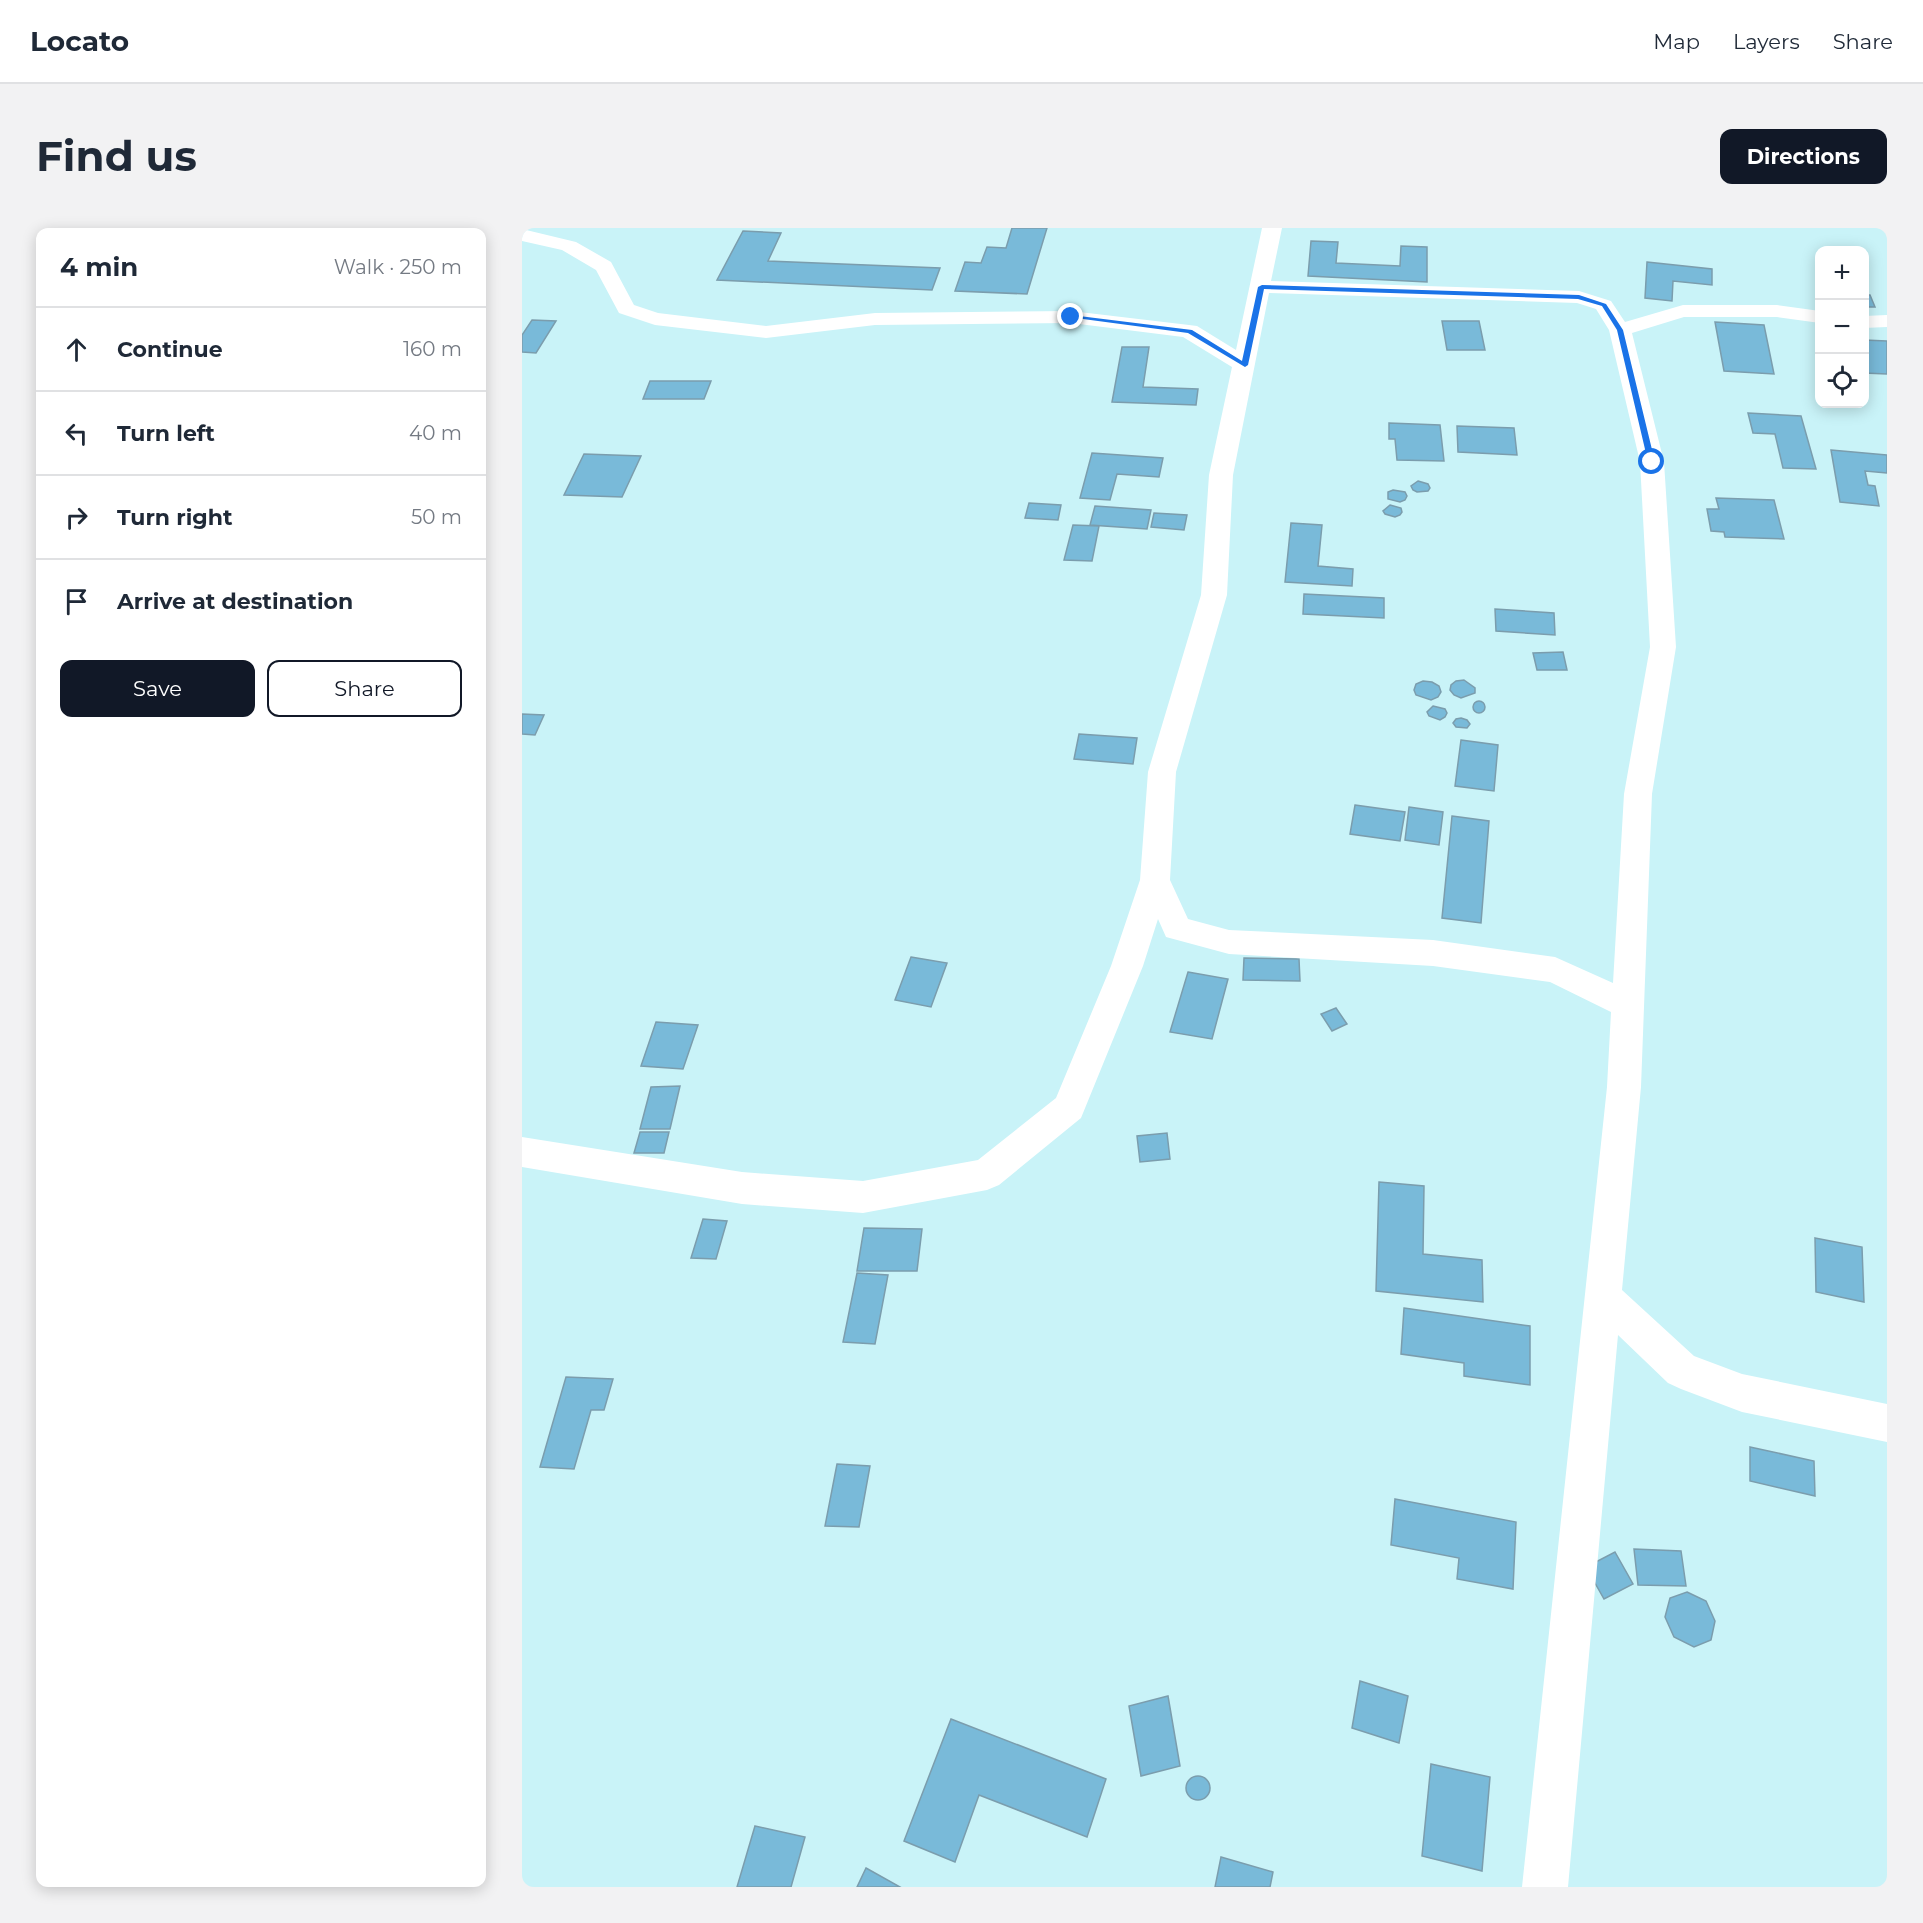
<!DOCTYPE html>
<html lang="en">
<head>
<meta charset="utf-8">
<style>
  :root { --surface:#fff; --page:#f2f2f3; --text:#1f2937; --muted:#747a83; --line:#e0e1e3; --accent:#111827 }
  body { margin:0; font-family:Montserrat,sans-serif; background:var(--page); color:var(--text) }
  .controls { position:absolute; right:18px; top:18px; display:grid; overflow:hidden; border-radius:12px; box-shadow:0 3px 15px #0003 }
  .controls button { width:54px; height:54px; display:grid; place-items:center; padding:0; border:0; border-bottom:2px solid var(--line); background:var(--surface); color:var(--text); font:30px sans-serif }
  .stop { position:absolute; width:18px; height:18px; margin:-14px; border:4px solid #1a73e8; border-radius:50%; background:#fff }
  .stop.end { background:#1a73e8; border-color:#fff; box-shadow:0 2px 6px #0008 }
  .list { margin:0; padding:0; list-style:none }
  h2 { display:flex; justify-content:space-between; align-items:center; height:78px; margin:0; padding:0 24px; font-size:26px }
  h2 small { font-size:20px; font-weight:400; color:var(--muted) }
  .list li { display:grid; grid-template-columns:39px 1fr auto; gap:18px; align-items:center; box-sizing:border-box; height:84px; padding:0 24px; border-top:2px solid var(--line) }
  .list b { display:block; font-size:22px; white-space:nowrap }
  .list em { font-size:20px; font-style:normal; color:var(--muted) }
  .actions { display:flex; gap:12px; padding:18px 24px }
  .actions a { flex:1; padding:14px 0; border:2px solid var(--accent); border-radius:12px; text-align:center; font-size:21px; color:var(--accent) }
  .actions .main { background:var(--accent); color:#fff }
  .icon { flex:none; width:33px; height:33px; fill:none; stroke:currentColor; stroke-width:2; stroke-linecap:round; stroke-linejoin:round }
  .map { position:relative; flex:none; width:1365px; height:1659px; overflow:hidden; border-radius:12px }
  header { display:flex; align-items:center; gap:36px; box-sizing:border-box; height:84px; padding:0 30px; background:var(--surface); border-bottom:2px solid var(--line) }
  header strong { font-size:28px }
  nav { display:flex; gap:33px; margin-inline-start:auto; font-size:21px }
  .intro { display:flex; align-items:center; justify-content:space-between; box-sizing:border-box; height:144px; padding:0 36px }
  h1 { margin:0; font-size:42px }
  .button { padding:15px 27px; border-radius:12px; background:var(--accent); color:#fff; font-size:21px; font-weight:700 }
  main { display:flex; gap:36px; padding:0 36px }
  aside { flex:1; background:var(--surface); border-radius:12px; box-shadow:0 3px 15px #0003 }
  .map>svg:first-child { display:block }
  .building { fill:#79bad9; stroke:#7b9dad; stroke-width:1.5 }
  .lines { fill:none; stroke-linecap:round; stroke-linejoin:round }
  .minor { fill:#fff; fill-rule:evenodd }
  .route { fill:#1a73e8 }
</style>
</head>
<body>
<header>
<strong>Locato</strong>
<nav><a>Map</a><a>Layers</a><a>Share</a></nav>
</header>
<div class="intro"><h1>Find us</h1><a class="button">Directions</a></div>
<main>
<aside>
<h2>4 min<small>Walk · 250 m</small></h2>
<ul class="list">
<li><svg class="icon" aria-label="ahead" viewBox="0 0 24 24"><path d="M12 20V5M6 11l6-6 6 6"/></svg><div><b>Continue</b></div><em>160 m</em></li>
<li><svg class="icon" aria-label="left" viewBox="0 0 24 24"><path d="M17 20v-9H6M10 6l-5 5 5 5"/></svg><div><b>Turn left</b></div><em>40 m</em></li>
<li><svg class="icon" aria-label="right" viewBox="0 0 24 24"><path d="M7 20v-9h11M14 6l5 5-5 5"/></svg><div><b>Turn right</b></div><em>50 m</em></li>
<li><svg class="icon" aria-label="arrive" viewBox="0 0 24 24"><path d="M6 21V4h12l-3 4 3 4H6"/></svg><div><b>Arrive at destination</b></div></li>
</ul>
<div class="actions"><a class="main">Save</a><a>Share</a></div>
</aside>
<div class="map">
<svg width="1365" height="1659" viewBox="0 0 1365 1659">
  <rect width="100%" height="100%" fill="#c9f3f8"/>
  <g class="building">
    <polygon points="490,0 525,0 505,66 433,63 443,34 459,35 465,19 484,20"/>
    <polygon points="221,3 259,5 246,33 418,40 410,62 195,52"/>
    <polygon points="789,13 816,14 814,35 878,38 879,18 905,19 905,54 786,48"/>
    <polygon points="1125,34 1190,41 1190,57 1151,53 1150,73 1123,70"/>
    <polygon points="1342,67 1348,67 1353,79 1342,79"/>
    <polygon points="10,92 34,93 14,125 0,124 0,107"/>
    <polygon points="920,93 957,93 963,122 925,122"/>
    <polygon points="1193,94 1242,97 1252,146 1202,143"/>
    <polygon points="1342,112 1365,113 1365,146 1342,145"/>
    <polygon points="600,119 627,119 621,159 676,161 674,177 590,174"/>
    <polygon points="128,153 189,153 182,171 121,171"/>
    <polygon points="1226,185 1279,188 1294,241 1261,240 1253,206 1231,205"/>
    <polygon points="867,195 918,197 922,233 875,232 873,211 867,211"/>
    <polygon points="935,198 992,200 995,227 936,224"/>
    <polygon points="1309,222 1365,227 1365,245 1343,243 1346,257 1353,258 1357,278 1318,274"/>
    <polygon points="570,225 641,230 637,249 595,246 588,272 558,270"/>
    <polygon points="62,226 119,228 100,269 42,267"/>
    <polygon points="896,253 906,256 908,260 906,263 895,264 891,262 889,258"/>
    <polygon points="871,262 883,264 885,268 883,272 878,274 866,271 866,264"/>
    <polygon points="1194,270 1252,272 1262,311 1203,309 1202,304 1189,303 1185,281 1197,281"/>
    <polygon points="507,275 539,277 536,292 503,290"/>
    <polygon points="868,277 879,280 880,284 878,287 873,289 863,286 861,283"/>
    <polygon points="573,278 629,282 625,301 568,297"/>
    <polygon points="632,285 665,287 662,302 629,299"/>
    <polygon points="769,295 800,297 796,338 831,341 830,358 763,354"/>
    <polygon points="551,297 577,298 570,333 542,332"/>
    <polygon points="782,366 862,370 862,390 781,386"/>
    <polygon points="973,381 1032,385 1033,407 974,403"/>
    <polygon points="1041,424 1045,442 1015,442 1011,425"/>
    <polygon points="942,452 953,460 953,465 939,470 932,467 928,462 929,457 934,453"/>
    <polygon points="901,453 910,454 917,458 919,464 916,469 909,472 894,467 892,462 894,456"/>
    <circle cx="957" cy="479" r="6"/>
    <polygon points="911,478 923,481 925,485 923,489 918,492 907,488 905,484"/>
    <polygon points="0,486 22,487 13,507 0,506"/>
    <polygon points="939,490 945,492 948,496 945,500 934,499 931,495 934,491"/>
    <polygon points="557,506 615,510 611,536 552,531"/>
    <polygon points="939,512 976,517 972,563 933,558"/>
    <polygon points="833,577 883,584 878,613 828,606"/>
    <polygon points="887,579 921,584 917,617 883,612"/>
    <polygon points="930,588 967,593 959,695 920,690"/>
    <polygon points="389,729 425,735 409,779 373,772"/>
    <polygon points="722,730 777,731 778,753 721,752"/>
    <polygon points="666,744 706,751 690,811 648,804"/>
    <polygon points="814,780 825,796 810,803 799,786"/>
    <polygon points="134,794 176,797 161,841 119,838"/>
    <polygon points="158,858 148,901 118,901 129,859"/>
    <polygon points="118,904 147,904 142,925 112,925"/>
    <polygon points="645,905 648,931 618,934 615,908"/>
    <polygon points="857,954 902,958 901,1026 960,1032 961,1074 854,1063"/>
    <polygon points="181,991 205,993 194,1031 169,1030"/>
    <polygon points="342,1000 400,1001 395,1043 335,1043"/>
    <polygon points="1293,1010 1340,1019 1342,1074 1294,1064"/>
    <polygon points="335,1045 366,1047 353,1116 321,1114"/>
    <polygon points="882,1080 1008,1098 1008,1157 942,1148 942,1135 879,1126"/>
    <polygon points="44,1149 91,1151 82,1182 69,1182 52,1241 18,1239"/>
    <polygon points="1228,1219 1292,1233 1293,1268 1228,1253"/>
    <polygon points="315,1236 348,1238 337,1299 303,1298"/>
    <polygon points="873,1271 994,1294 991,1361 935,1351 937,1330 869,1317"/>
    <polygon points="1112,1321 1159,1323 1164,1358 1116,1357"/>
    <polygon points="1093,1324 1111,1356 1082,1371 1064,1339"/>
    <polygon points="1165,1364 1184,1373 1193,1393 1189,1412 1172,1419 1152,1409 1143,1389 1148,1370"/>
    <polygon points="838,1453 886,1468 877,1515 830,1500"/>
    <polygon points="646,1468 658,1538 619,1548 607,1478"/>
    <polygon points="429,1491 584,1551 565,1609 457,1567 433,1634 382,1613"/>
    <polygon points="909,1536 968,1549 960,1643 900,1628"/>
    <circle cx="676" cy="1560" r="12"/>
    <polygon points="233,1598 283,1609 269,1659 215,1659"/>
    <polygon points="699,1629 751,1644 748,1659 693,1659"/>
    <polygon points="344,1640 378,1659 335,1659"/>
  </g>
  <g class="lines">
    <g class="minor">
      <path d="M740,0H760L749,53L1057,63L1089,73L1103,94L1161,77H1255L1298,83V95L1255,89H1162L1110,105L1142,234L1154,419L1130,566L1119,859L1100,1062L1172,1128L1220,1146L1365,1176V1214L1220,1184L1159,1161L1146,1155L1096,1107L1046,1659H1000L1085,859L1089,784L1028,754L911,738L707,726L644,709L636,691L621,738L559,890L477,957L465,962L341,985L220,976L0,939V909L220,944L341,953L456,932L534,870L589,738L618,652L626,544L679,367L687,247L710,139L661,109L549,95L353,97L244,110L133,97L97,85L74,42L40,22L0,13V1L54,14L89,34L112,77L136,85L244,98L353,85L549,83L667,97L675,98L714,122ZM747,65L1055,75L1074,81L1087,102L1118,234L1128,419L1102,566L1091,755L1033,729L911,712L707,702L666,691L648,652L654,544L705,367L711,247Z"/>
      <polygon points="1365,87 1365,99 1342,100 1342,88"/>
    </g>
  </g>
  <polygon class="route" points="740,57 1057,67 1084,76 1101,102 1133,234 1130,236 1126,234 1095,102 1080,78 1056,71 742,61 726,137 723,139 666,105 546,89 549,87 670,102 720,133 736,59"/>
</svg>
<div class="controls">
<button>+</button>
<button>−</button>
<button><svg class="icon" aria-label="locate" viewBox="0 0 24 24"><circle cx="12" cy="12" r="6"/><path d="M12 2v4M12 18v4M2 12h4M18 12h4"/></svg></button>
</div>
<div class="stop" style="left:1130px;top:234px"></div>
<div class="stop end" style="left:549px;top:89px"></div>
</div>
</main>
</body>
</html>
